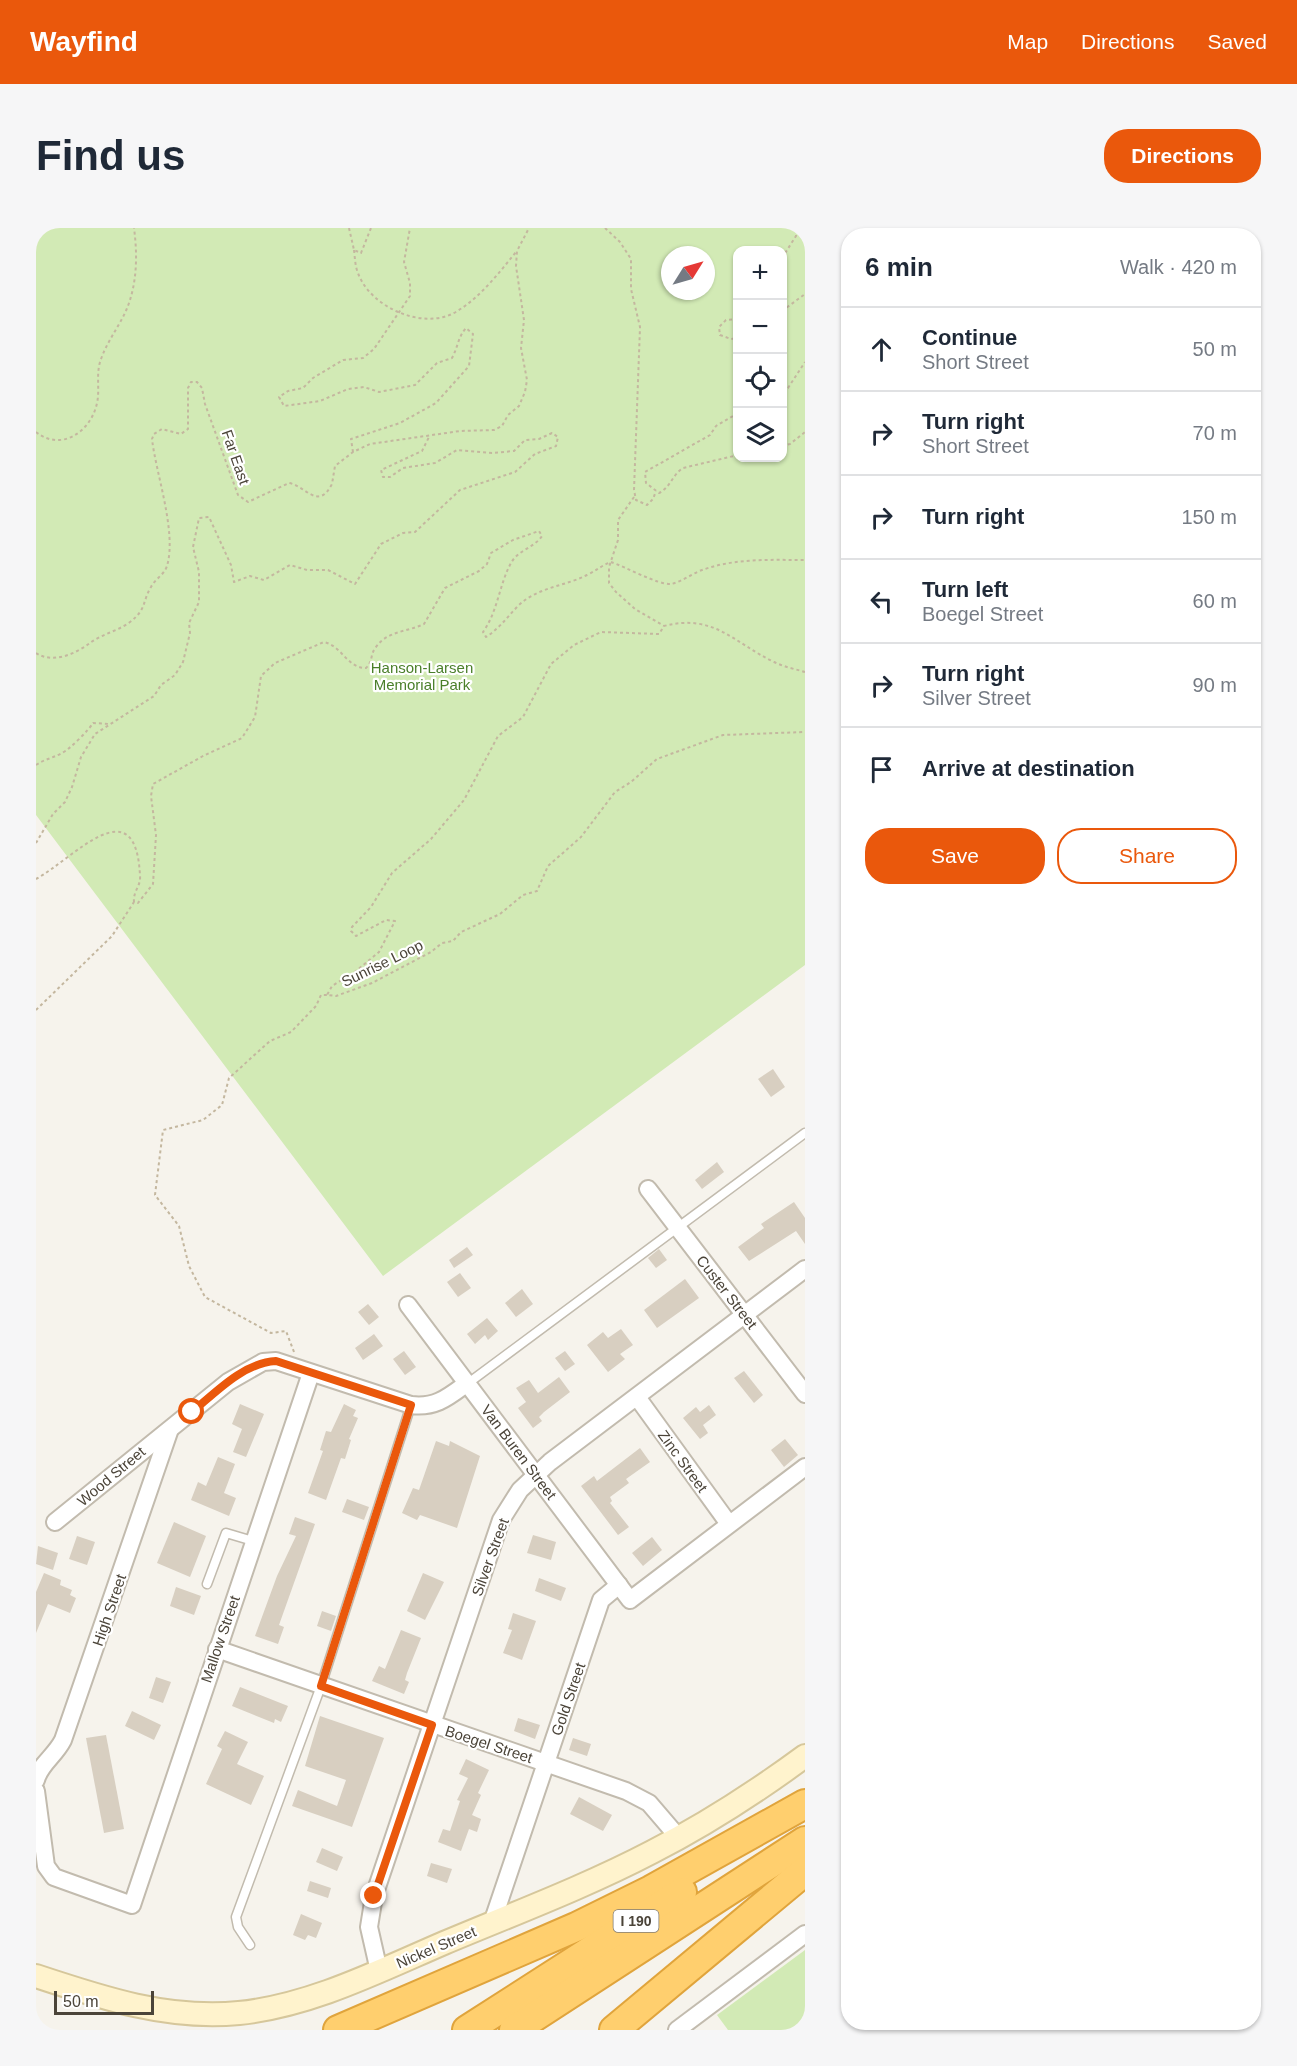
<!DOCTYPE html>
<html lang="en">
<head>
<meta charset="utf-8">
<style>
  :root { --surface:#fff; --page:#f6f6f7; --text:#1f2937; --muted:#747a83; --line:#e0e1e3; --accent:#ea580c }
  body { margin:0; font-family:Helvetica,sans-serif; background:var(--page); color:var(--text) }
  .controls { position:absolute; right:18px; top:18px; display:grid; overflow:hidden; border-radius:12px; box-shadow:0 2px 4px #0004 }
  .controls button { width:54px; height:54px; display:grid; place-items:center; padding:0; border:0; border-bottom:2px solid var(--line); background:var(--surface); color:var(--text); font:30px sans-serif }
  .compass { position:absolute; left:625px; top:18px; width:54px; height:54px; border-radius:50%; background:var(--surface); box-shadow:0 2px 4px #0004; rotate:53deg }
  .scale { position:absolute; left:18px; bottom:15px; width:100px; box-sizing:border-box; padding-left:6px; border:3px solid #4b4439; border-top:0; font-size:16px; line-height:21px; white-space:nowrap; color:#4b4439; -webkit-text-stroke:4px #fff; paint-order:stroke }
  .stop { position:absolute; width:18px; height:18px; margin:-14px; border:4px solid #ea580c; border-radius:50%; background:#fff }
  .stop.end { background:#ea580c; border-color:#fff; box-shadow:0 2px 6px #0008 }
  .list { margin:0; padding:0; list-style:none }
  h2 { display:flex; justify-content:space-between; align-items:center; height:78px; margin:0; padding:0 24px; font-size:26px }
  h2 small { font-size:20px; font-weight:400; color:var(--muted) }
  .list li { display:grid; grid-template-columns:39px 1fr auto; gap:18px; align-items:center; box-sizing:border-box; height:84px; padding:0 24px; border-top:2px solid var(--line) }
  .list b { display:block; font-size:22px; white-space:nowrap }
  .list p { margin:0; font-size:20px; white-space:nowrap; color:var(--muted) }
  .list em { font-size:20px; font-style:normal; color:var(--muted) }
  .actions { display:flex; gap:12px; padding:18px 24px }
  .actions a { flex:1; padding:14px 0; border:2px solid var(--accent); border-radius:24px; text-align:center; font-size:21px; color:var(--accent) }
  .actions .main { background:var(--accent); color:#fff }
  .icon { flex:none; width:33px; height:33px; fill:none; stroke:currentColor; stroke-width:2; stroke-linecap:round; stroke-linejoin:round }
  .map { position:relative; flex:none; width:769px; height:1802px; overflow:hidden; border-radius:24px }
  header { display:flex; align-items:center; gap:36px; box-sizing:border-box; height:84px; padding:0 30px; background:var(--accent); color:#fff }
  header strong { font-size:28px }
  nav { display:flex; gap:33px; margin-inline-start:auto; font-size:21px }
  .intro { display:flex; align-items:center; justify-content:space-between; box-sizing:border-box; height:144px; padding:0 36px }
  h1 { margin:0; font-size:42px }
  .button { padding:15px 27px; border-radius:24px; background:var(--accent); color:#fff; font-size:21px; font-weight:700 }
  main { display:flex; gap:36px; padding:0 36px }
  aside { flex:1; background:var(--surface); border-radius:24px; box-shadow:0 2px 4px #0004 }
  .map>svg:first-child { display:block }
  .green { fill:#d2eab5; fill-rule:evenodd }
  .building { fill:#d8cfc1 }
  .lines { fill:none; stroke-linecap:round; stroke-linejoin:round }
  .service-casing { stroke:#c2bbae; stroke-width:11 }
  .minor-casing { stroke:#c2bbae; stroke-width:20 }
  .secondary-casing { stroke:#d6c79b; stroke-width:26 }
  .motorway-casing { stroke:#e0a43c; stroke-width:32 }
  .path { stroke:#c4b79f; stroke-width:2; stroke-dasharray:3 3; stroke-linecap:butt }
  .service { stroke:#fff; stroke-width:8 }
  .minor { stroke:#fff; stroke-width:16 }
  .secondary { stroke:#fff3cd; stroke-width:22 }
  .motorway { stroke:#ffcf6e; stroke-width:28 }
  .route { stroke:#ea580c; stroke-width:8 }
  .labels { text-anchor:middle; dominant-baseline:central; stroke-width:4.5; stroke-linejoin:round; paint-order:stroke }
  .shield { fill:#fff; stroke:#817c74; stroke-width:1.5 }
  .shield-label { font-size:14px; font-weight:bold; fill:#4b4439 }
  .street-label { font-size:15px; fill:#4b4439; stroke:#fff }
  .park-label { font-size:15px; fill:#4a7f2a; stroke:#fff }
</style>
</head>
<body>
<header>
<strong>Wayfind</strong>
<nav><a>Map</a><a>Directions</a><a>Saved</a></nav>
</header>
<div class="intro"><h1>Find us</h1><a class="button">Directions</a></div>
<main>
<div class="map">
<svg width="769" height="1802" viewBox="0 0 769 1802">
  <rect width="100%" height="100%" fill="#f6f3ec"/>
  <g class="green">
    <path d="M0,0H769V737L347,1048L0,587ZM702,22H746V230H702ZM634,27H670V63H634Z"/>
    <polygon points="769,1722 769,1802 692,1802 681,1787"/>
  </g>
  <g class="building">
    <polygon points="737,841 749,859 735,869 722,851"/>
    <polygon points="681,934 688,944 666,961 659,952"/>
    <polygon points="758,974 769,990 769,1016 760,1003 713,1033 702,1019 728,1000 725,996"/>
    <polygon points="431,1019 437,1027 418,1040 413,1032"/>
    <polygon points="623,1021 631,1032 620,1040 612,1030"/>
    <polygon points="424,1045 435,1060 422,1069 411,1054"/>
    <polygon points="649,1051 663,1070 621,1100 608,1082"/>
    <polygon points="486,1061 497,1076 480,1089 469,1075"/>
    <polygon points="332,1076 343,1089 333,1097 322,1084"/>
    <polygon points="451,1090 462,1103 452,1112 449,1107 439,1116 431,1106"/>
    <polygon points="585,1101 597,1117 584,1126 589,1131 572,1144 551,1117 567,1104 572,1110"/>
    <polygon points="338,1106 347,1118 327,1132 319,1120"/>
    <polygon points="368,1123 380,1139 369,1147 357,1131"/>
    <polygon points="529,1123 539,1136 529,1143 519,1130"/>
    <polygon points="708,1143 727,1167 718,1175 698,1150"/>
    <polygon points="523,1149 534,1164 508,1184 503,1189 506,1193 497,1200 482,1180 490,1174 480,1160 493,1152 502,1165"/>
    <polygon points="204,1176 228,1186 210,1229 197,1224 206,1201 196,1196"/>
    <polygon points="308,1176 320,1182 317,1188 322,1190 313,1211 315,1212 309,1231 305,1230 290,1272 272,1265 287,1223 284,1222 290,1203 295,1204"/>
    <polygon points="673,1177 680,1187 667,1197 672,1205 664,1211 647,1190 660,1179 664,1184"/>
    <polygon points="749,1211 762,1227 748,1239 735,1222"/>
    <polygon points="400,1213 413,1218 414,1213 444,1228 421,1300 384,1287 381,1292 366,1285 377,1260 383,1262"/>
    <polygon points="604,1220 614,1234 590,1251 593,1255 574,1269 576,1273 574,1275 593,1299 582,1307 545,1258 558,1248 561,1253"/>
    <polygon points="182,1229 199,1236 188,1265 200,1270 193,1288 155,1272 162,1254 170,1258"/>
    <polygon points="311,1271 333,1279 328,1292 306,1284"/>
    <polygon points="259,1289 279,1296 243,1397 248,1399 242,1416 219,1408 241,1348 260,1308 253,1306"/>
    <polygon points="138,1294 170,1308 154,1349 121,1335"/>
    <polygon points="497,1307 520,1314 515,1332 491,1325"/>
    <polygon points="41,1308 59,1314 51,1337 33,1331"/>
    <polygon points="616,1309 626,1322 607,1338 596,1325"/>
    <polygon points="2,1318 22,1325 17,1342 0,1336"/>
    <polygon points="8,1345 25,1352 24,1357 36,1362 34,1367 40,1370 34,1385 12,1376 0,1405 0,1364"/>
    <polygon points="387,1345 408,1354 389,1392 371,1383"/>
    <polygon points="503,1350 530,1360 525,1373 499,1363"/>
    <polygon points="140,1359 165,1368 158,1387 134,1378"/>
    <polygon points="286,1383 300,1388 295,1403 281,1398"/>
    <polygon points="477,1385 500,1393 486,1432 467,1425 476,1402 472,1401"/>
    <polygon points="365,1402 385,1410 371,1445 369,1452 373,1454 368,1466 336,1453 343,1438 349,1441"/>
    <polygon points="120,1449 135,1454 127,1475 113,1470"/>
    <polygon points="204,1459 252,1478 245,1494 239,1491 238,1495 196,1478"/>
    <polygon points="96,1483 125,1497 118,1512 89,1498"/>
    <polygon points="284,1488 348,1510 316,1599 256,1578 262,1562 301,1578 310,1552 269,1538"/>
    <polygon points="482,1490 504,1497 499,1511 478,1503"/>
    <polygon points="189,1503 212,1514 201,1536 228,1548 215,1577 170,1556 186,1521 181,1518"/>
    <polygon points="70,1507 88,1601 68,1605 50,1510"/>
    <polygon points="537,1510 555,1516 551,1528 533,1522"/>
    <polygon points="430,1531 453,1542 442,1565 445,1567 436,1587 445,1591 441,1604 433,1601 425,1623 402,1614 407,1601 414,1603 424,1573 421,1572 432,1550 423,1546"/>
    <polygon points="543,1569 576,1587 567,1603 534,1586"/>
    <polygon points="286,1620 307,1629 301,1643 280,1634"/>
    <polygon points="395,1635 416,1641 411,1655 391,1648"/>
    <polygon points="274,1653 295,1660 292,1670 271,1663"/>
    <polygon points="265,1686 286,1695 280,1710 272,1707 269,1712 257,1707"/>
  </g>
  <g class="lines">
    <defs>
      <g id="service">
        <polyline points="431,1156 769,905"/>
        <polyline points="171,1356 190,1305 217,1313"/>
        <polyline points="214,1717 202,1699 200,1689 285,1458 375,1177"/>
      </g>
      <g id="minor">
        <polyline points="612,961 769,1166"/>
        <polyline points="372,1077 594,1372 769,1239"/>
        <polyline points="601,1169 693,1296"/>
        <path d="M19,1294L192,1154L227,1134L240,1133L375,1177C399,1180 411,1170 430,1156"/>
        <polyline points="181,1421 590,1563 613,1575 643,1610"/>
        <path d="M0,1552C4,1536 19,1528 27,1512L133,1204"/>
        <polyline points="0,1563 10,1638 18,1649 96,1677 275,1145"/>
        <polyline points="456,1695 565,1372 583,1357"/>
        <polyline points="343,1743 333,1699 338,1668 465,1292 484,1262 514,1234 769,1041"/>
        <polyline points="641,1802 769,1706"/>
      </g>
      <path id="secondary" d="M0,1748C66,1770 132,1792 203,1785C274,1778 343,1743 408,1715C477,1686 549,1659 616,1624C669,1597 720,1564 769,1528"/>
      <g id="motorway">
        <polyline points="302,1802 540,1699 615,1662 769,1576"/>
        <polyline points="431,1802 646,1664"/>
        <polyline points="478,1802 769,1613"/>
        <polyline points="578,1802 769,1643"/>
      </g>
    </defs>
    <use href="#service" class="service-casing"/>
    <use href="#minor" class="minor-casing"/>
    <use href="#secondary" class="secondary-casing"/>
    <use href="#motorway" class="motorway-casing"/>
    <g class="path">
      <polyline points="313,0 318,22 325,25 335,0"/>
      <polyline points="569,0 584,14 595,31 595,61 604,99 598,262 600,272 611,277 617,271 620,263"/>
      <path d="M318,22C319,30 319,38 322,45C334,79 386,102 418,85C443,71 462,46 480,24"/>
      <polyline points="746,30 760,8 760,0"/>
      <polyline points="746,83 769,66"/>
      <polyline points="702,91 690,92 683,99 684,107 695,111 702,110"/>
      <polyline points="746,161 752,160 769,134"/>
      <path d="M702,185L680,198L674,207L609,244L610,255L623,265C635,259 636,247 647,240L702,227"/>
      <path d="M0,204C25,224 55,204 61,175C64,162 60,148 64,134C69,118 79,104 87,89C101,62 102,30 98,0"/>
      <polyline points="746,218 754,216 769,204"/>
      <path d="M317,224L315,211L364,195L400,175L433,138L437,106L430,100C422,109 422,119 416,130L401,135L379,157L343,164L328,159L312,161L284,173L248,178L243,169L252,163L267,160L277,150L307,132L327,130L338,121L374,68V55L368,34L374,0"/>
      <polyline points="598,269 582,292 582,312 573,339 573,355 580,364 599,381 628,398"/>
      <path d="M575,334C590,339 622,357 635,356C646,354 658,344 669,341C702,330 735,332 769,332"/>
      <path d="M0,425C17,436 39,426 54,415C66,406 82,403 94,394C111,381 106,374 115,359C119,351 128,347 131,338C141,304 120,246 116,211L118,206L126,201L145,206L152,201V160L155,154H161L166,160L169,176L202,267L212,274L253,255C270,258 282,283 296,256L299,238L317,224L334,216L424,203L458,202L466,198L472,187L483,178L489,164L491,152L485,120L488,92L480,38L481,23L493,0"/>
      <path d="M769,444C759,441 748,439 738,434C698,415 678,385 628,398L623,406L565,404L538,417L515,436L487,489L462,508L428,572L395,611L356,645L335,679L316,699L315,703L320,708L350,692L359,693L343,724L320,743L296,758L291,767L300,768L336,755L395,724L406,715L417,713L425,704L464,686L487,667L501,663L512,638L545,609L579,564L595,554L621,531L687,507L769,504"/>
      <path d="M0,537C9,531 17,530 26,525C33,522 53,502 57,495L74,496"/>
      <polyline points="0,615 17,586 29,574 36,559 45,529 59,506 118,468 125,457 139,447 147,434 154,405 153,395 163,374 163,344 157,319 163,290 173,289 195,337 198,354 214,348 228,352 254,337 271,342 292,342 319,356 345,316 367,305 379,304 424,262 479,244 499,226 520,218 522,209 516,205 503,211 489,212 478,223 456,225 421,222 399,235 367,240 354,249 347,249 345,242 386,223 393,209"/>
      <path d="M0,651C37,631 100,557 104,648C105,658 97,663 98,674L102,675L117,656L120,607L115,568L117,556L167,528L206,510L219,489L225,448L239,435L288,414C306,418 311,440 330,440C337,434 334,426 340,419C351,403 371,404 388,396L409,360L443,343L451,336L455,325L477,312L503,303L506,308C498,320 482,322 475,335C463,357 462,383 447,404L450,409C464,400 472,388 483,377C502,359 530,358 551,347C560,343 566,337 575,334"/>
      <polyline points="0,782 76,708 98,674"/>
      <polyline points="258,1124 250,1103 235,1105 169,1069 153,1038 143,998 119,967 127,902 167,892 186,877 193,850 234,813 255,804 280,778 285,767 291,767"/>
    </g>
    <use href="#service" class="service"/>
    <use href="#minor" class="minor"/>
    <use href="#secondary" class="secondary"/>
    <use href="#motorway" class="motorway"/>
  </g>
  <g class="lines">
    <path class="route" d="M156,1184C180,1164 207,1135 240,1133L375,1177L285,1458L396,1497L338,1668"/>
  </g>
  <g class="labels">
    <rect class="shield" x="577.5" y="1682" width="45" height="22" rx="4.5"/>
    <g class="shield-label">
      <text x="600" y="1693">I 190</text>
    </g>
    <g class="street-label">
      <text transform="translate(200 229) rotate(71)">Far East</text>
      <text transform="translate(346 735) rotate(-26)">Sunrise Loop</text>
      <text transform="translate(691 1064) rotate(52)">Custer Street</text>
      <text transform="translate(483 1224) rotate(53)">Van Buren Street</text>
      <text transform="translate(647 1233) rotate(54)">Zinc Street</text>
      <text transform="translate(75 1248) rotate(-40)">Wood Street</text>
      <text transform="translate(454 1329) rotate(-70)">Silver Street</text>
      <text transform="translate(73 1382) rotate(-71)">High Street</text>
      <text transform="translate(184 1411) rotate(-71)">Mallow Street</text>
      <text transform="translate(532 1471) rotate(-71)">Gold Street</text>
      <text transform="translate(453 1516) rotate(18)">Boegel Street</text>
      <text transform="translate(400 1719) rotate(-23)">Nickel Street</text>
    </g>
    <g class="park-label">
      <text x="386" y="439">Hanson-Larsen<tspan x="386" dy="17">Memorial Park</tspan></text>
    </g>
  </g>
</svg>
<div class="controls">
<button>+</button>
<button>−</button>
<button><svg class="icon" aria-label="locate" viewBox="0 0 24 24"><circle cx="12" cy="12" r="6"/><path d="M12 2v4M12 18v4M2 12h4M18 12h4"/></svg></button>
<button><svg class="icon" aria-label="layers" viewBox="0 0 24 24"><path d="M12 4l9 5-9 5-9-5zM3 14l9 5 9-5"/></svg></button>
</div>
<svg class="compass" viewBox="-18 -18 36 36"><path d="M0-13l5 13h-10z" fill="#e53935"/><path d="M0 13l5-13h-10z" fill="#747a83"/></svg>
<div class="scale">50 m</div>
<div class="stop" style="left:156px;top:1184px"></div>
<div class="stop end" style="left:338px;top:1668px"></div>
</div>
<aside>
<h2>6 min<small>Walk · 420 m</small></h2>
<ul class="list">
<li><svg class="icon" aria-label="ahead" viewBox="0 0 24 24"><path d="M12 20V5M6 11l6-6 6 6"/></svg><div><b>Continue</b><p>Short Street</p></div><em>50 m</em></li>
<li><svg class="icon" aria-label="right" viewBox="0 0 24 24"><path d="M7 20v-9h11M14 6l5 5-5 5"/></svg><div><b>Turn right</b><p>Short Street</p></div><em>70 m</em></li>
<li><svg class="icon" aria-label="right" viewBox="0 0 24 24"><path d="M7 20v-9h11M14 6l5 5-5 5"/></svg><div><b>Turn right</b></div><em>150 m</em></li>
<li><svg class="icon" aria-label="left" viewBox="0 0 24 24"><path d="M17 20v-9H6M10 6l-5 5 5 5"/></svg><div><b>Turn left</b><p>Boegel Street</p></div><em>60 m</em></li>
<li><svg class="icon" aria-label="right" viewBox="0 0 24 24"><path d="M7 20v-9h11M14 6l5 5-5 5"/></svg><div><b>Turn right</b><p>Silver Street</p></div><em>90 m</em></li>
<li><svg class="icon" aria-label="arrive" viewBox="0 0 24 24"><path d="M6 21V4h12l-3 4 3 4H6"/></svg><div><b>Arrive at destination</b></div></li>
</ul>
<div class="actions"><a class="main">Save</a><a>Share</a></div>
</aside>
</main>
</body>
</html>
